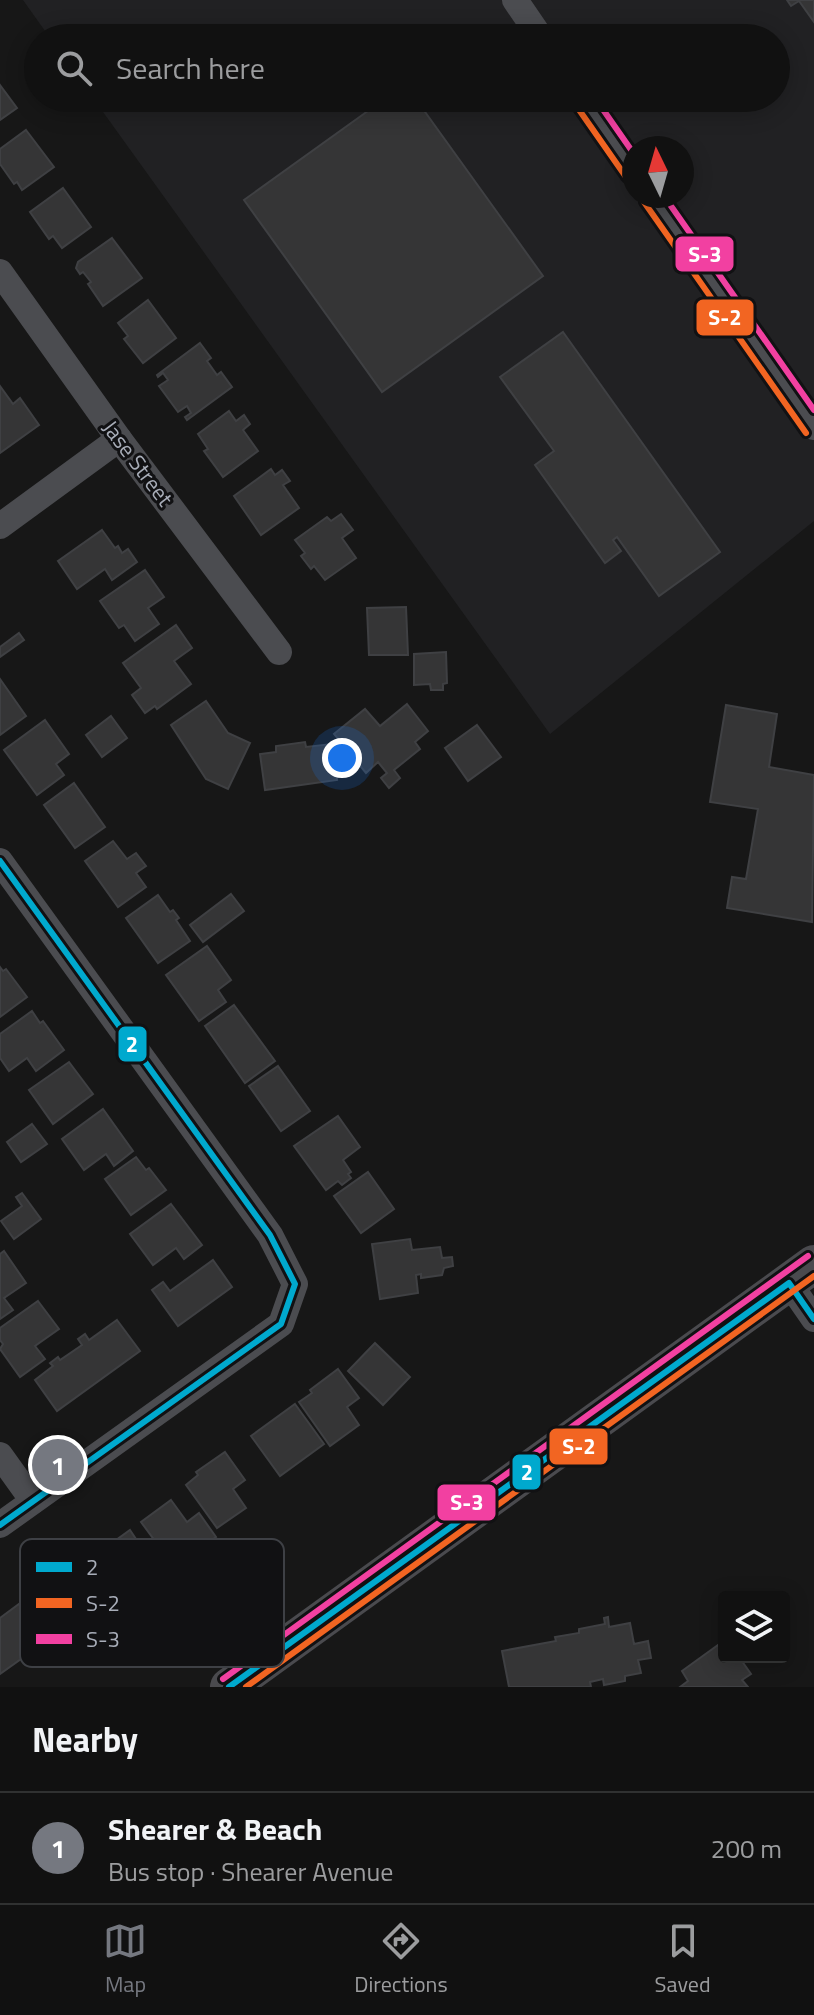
<!DOCTYPE html>
<html lang="en">
<head>
<meta charset="utf-8">
<style>
  :root { --surface:#111; --page:#1a1a1a; --text:#f1f3f6; --muted:#9c9d9f; --line:#303131; --accent:#757880 }
  body { margin:0; font-family:"Titillium Web",sans-serif; background:var(--page); color:var(--text) }
  .controls { position:absolute; right:24px; bottom:24px; display:grid; overflow:hidden; border-radius:8px; box-shadow:0 4px 20px #0003 }
  .controls button { width:72px; height:72px; display:grid; place-items:center; padding:0; border:0; border-bottom:2px solid var(--line); background:var(--surface); color:var(--text); font:40px sans-serif }
  .compass { position:absolute; left:622px; top:136px; width:72px; height:72px; border-radius:50%; background:var(--surface); box-shadow:0 4px 20px #0003; rotate:355deg }
  .you { position:absolute; left:342px; top:758px; width:28px; height:28px; margin:-20px; border:6px solid #fff; border-radius:50%; background:#1a73e8; box-shadow:0 0 0 12px #1a73e833 }
  .badge { display:grid; place-items:center; width:52px; height:52px; border-radius:50%; background:var(--accent); color:#fff; font-size:26px; font-weight:700 }
  .pin { position:absolute; translate:-50% -50%; border:4px solid #fff; box-shadow:0 2px 8px #0006 }
  .list { margin:0; padding:0; list-style:none }
  h2 { display:flex; justify-content:space-between; align-items:center; height:104px; margin:0; padding:0 32px; font-size:34px }
  h2 small { font-size:26px; font-weight:400; color:var(--muted) }
  .list li { display:grid; grid-template-columns:52px 1fr auto; gap:24px; align-items:center; box-sizing:border-box; height:112px; padding:0 32px; border-top:2px solid var(--line) }
  .list b { display:block; font-size:30px; white-space:nowrap }
  .list p { margin:0; font-size:26px; white-space:nowrap; color:var(--muted) }
  .list em { font-size:26px; font-style:normal; color:var(--muted) }
  .icon { flex:none; width:44px; height:44px; fill:none; stroke:currentColor; stroke-width:2; stroke-linecap:round; stroke-linejoin:round }
  .map { position:relative; flex:none; width:814px; height:1687px; overflow:hidden }
  .search { position:absolute; background:var(--surface); box-shadow:0 4px 20px #0003; left:24px; right:24px; top:24px; height:88px; display:flex; align-items:center; gap:20px; box-sizing:border-box; padding:0 28px; border-radius:44px; color:var(--muted); font-size:30px }
  .sheet { height:216px; background:var(--surface) }
  nav { display:flex; justify-content:space-around; align-items:center; box-sizing:border-box; height:112px; border-top:2px solid var(--line); background:var(--surface); font-size:22px; color:var(--muted) }
  nav a { display:grid; justify-items:center; gap:4px }
  nav .on { color:var(--accent) }
  .map>svg:first-child { display:block }
  .built { fill:#212123; fill-rule:evenodd }
  .building { fill:#353536; stroke:#3f4043; stroke-width:2 }
  .lines { fill:none; stroke-linecap:round; stroke-linejoin:round }
  .minor { stroke:#4b4c50; stroke-width:26 }
  .secondary { stroke:#4a4a4e; stroke-width:38 }
  .bus-1-casing { stroke:#111113; stroke-width:12 }
  .bus-2-casing { stroke:#111113; stroke-width:12 }
  .bus-3-casing { stroke:#111113; stroke-width:12 }
  .bus-1 { stroke:#00a9ce; stroke-width:6 }
  .bus-2 { stroke:#f26522; stroke-width:6 }
  .bus-3 { stroke:#f240a1; stroke-width:6 }
  .labels { text-anchor:middle; dominant-baseline:central; stroke-width:6; stroke-linejoin:round; paint-order:stroke }
  .street-label { font-size:22px; fill:#a8adb8; stroke:#111113 }
  .key { fill:#111113; stroke:#3e4045; stroke-width:2 }
  .key-label { font-size:22px; fill:#a8adb8 }
  .line-badge { stroke:#111113; stroke-width:3 }
  .badge-label { font-size:22px; text-anchor:middle; font-weight:bold; fill:#fff }
</style>
</head>
<body>
<div class="map">
<svg width="814" height="1687" viewBox="0 0 814 1687">
  <rect width="100%" height="100%" fill="#171717"/>
  <path class="built" d="M23,0H814V521L550,734L93,98H776V38H50ZM634,148H682V196H634Z"/>
  <g class="building">
    <polygon points="787,0 814,0 814,22 799,1 791,6"/>
    <polygon points="0,85 17,108 0,120"/>
    <polygon points="386,98 415,98 543,276 382,392 244,200"/>
    <polygon points="26,130 54,167 22,190 17,182 14,184 0,164 0,149"/>
    <polygon points="63,188 91,227 62,248 53,236 49,239 30,212"/>
    <polygon points="112,238 142,278 103,306 88,284 91,282 83,272 80,274 76,268 78,262"/>
    <polygon points="148,300 176,338 143,363 124,339 128,336 118,323"/>
    <polygon points="563,332 720,552 659,596 617,537 613,540 621,551 605,563 535,465 554,451 500,377"/>
    <polygon points="200,343 211,358 207,361 217,375 221,372 232,387 187,420 185,417 191,413 187,406 178,412 159,386 168,380 163,373 158,377 157,375"/>
    <polygon points="0,386 13,404 20,398 39,425 0,453"/>
    <polygon points="229,411 236,421 244,415 250,424 243,430 258,451 223,477 204,451 208,449 198,434"/>
    <polygon points="271,469 275,475 282,470 290,481 283,485 299,508 261,535 234,496"/>
    <polygon points="341,514 353,530 342,538 356,558 325,580 314,566 311,569 301,556 305,553 295,540 327,517 331,521"/>
    <polygon points="102,530 115,548 118,546 122,553 128,549 137,562 112,580 105,569 77,589 58,561"/>
    <polygon points="145,570 164,597 148,608 159,624 135,641 124,625 119,628 100,601"/>
    <polygon points="406,607 408,655 369,655 367,608"/>
    <polygon points="176,625 192,648 174,661 191,684 157,709 155,706 145,713 132,695 141,688 123,663"/>
    <polygon points="19,633 24,640 0,657 0,647"/>
    <polygon points="446,652 447,683 443,684 443,690 431,690 430,684 414,685 414,654"/>
    <polygon points="0,679 26,716 0,735"/>
    <polygon points="206,701 228,733 250,743 228,789 206,779 171,725"/>
    <polygon points="407,704 428,731 415,742 420,749 394,770 400,778 389,788 381,778 387,773 378,762 366,773 334,734 365,709 380,726"/>
    <polygon points="726,705 777,714 769,767 814,775 812,922 727,908 732,877 746,879 758,809 710,802"/>
    <polygon points="111,716 127,738 102,757 86,735"/>
    <polygon points="45,720 69,754 56,764 64,775 37,795 4,750"/>
    <polygon points="477,725 501,757 468,781 445,748"/>
    <polygon points="305,742 306,747 332,744 337,780 265,790 260,754 276,752 276,746"/>
    <polygon points="74,783 105,827 75,848 44,805"/>
    <polygon points="113,841 127,859 136,853 146,866 136,873 146,887 118,907 85,861"/>
    <polygon points="231,894 244,911 203,942 190,925"/>
    <polygon points="158,895 170,912 173,910 179,918 176,920 190,941 158,963 126,918"/>
    <polygon points="207,946 231,980 218,990 226,1002 199,1021 166,975"/>
    <polygon points="0,967 3,971 6,969 27,997 0,1017"/>
    <polygon points="234,1005 275,1061 245,1083 205,1026"/>
    <polygon points="32,1011 40,1023 43,1021 64,1050 36,1071 27,1058 9,1071 0,1058 0,1034"/>
    <polygon points="69,1062 93,1094 53,1124 29,1090"/>
    <polygon points="278,1066 310,1111 281,1131 249,1086"/>
    <polygon points="103,1109 133,1151 114,1166 106,1154 84,1170 62,1139"/>
    <polygon points="338,1116 360,1147 343,1160 351,1172 348,1174 351,1178 342,1185 338,1181 326,1190 294,1146"/>
    <polygon points="32,1124 47,1144 21,1162 7,1142"/>
    <polygon points="136,1157 146,1170 149,1168 166,1190 131,1215 105,1179"/>
    <polygon points="368,1172 394,1209 361,1233 334,1196"/>
    <polygon points="22,1193 41,1219 14,1239 1,1221 22,1206 16,1197"/>
    <polygon points="171,1204 202,1245 184,1259 176,1248 153,1265 130,1234"/>
    <polygon points="410,1239 412,1250 440,1247 442,1258 452,1257 453,1266 444,1268 442,1275 421,1278 421,1274 416,1275 418,1293 380,1299 372,1244"/>
    <polygon points="4,1251 26,1283 4,1298 13,1310 0,1319 0,1254"/>
    <polygon points="213,1260 232,1287 178,1326 152,1290 163,1282 170,1291"/>
    <polygon points="38,1301 59,1329 35,1346 45,1359 20,1377 0,1349 3,1344 0,1340 0,1328"/>
    <polygon points="117,1320 140,1351 57,1411 35,1380 53,1366 50,1363 58,1357 60,1360 82,1345 78,1339 85,1334 89,1340"/>
    <polygon points="375,1343 410,1377 383,1405 348,1371"/>
    <polygon points="338,1369 359,1398 347,1407 359,1425 330,1446 299,1402 312,1393 310,1390"/>
    <polygon points="295,1404 324,1444 280,1476 251,1436"/>
    <polygon points="225,1452 245,1480 233,1489 246,1508 217,1528 186,1485 198,1475 196,1472"/>
    <polygon points="171,1500 187,1522 199,1513 216,1537 200,1549 198,1545 172,1564 141,1522"/>
    <polygon points="130,1530 150,1560 103,1592 83,1564"/>
    <polygon points="19,1604 39,1632 28,1640 35,1649 0,1674 0,1618"/>
    <polygon points="608,1617 609,1627 630,1623 634,1644 648,1641 651,1658 638,1660 641,1673 625,1676 625,1681 604,1685 603,1679 590,1682 591,1687 509,1687 502,1651 556,1641 555,1637 579,1633 579,1629 605,1624 604,1618"/>
    <polygon points="718,1645 724,1657 739,1657 751,1674 742,1680 748,1687 680,1687 688,1681 682,1671"/>
  </g>
  <g class="lines">
    <g class="minor">
      <polyline points="515,0 541,38"/>
      <polyline points="583,98 634,171"/>
      <polyline points="652,196 814,427"/>
      <polyline points="0,272 119,439 279,652"/>
      <polyline points="0,526 119,439"/>
      <polyline points="0,861 270,1235 295,1284 281,1324 0,1525"/>
      <polyline points="789,1283 814,1319"/>
      <polyline points="0,1455 33,1501"/>
    </g>
    <polyline class="secondary" points="229,1687 814,1264"/>
    <defs>
      <g id="bus-1">
        <polyline points="0,861 270,1235 295,1284 281,1324 0,1525"/>
        <polyline points="229,1687 789,1283 814,1319"/>
      </g>
      <g id="bus-2">
        <polyline points="575,104 626,177"/>
        <polyline points="644,202 806,433"/>
        <polyline points="246,1687 814,1276"/>
      </g>
      <g id="bus-3">
        <polyline points="595,98 634,154"/>
        <polyline points="664,196 814,410"/>
        <polyline points="223,1679 808,1256"/>
      </g>
    </defs>
    <use href="#bus-1" class="bus-1-casing"/>
    <use href="#bus-2" class="bus-2-casing"/>
    <use href="#bus-3" class="bus-3-casing"/>
    <use href="#bus-1" class="bus-1"/>
    <use href="#bus-2" class="bus-2"/>
    <use href="#bus-3" class="bus-3"/>
  </g>
  <g class="labels">
    <g class="street-label">
      <text transform="translate(138 463) rotate(53)">Jase Street</text>
    </g>
  </g>
  <rect x="20" y="1539" width="264" height="128" rx="12" class="key"/>
  <rect x="36" y="1562" width="36" height="10" fill="#00a9ce"/>
  <rect x="36" y="1598" width="36" height="10" fill="#f26522"/>
  <rect x="36" y="1634" width="36" height="10" fill="#f240a1"/>
  <g class="key-label">
    <text x="86" y="1575">2</text>
    <text x="86" y="1611">S-2</text>
    <text x="86" y="1647">S-3</text>
  </g>
  <g class="line-badge">
    <rect x="674" y="235" width="61" height="38" rx="8" fill="#f240a1"/>
    <rect x="695" y="298" width="60" height="39" rx="8" fill="#f26522"/>
    <rect x="117" y="1025" width="31" height="38" rx="8" fill="#00a9ce"/>
    <rect x="548" y="1427" width="61" height="39" rx="8" fill="#f26522"/>
    <rect x="511" y="1453" width="31" height="38" rx="8" fill="#00a9ce"/>
    <rect x="436" y="1483" width="61" height="39" rx="8" fill="#f240a1"/>
  </g>
  <g class="badge-label">
    <text x="705" y="262">S-3</text>
    <text x="725" y="325">S-2</text>
    <text x="132" y="1052">2</text>
    <text x="579" y="1454">S-2</text>
    <text x="527" y="1480">2</text>
    <text x="467" y="1510">S-3</text>
  </g>
</svg>
<div class="controls">
<button><svg class="icon" aria-label="layers" viewBox="0 0 24 24"><path d="M12 4l9 5-9 5-9-5zM3 14l9 5 9-5"/></svg></button>
</div>
<svg class="compass" viewBox="-18 -18 36 36"><path d="M0-13l5 13h-10z" fill="#e53935"/><path d="M0 13l5-13h-10z" fill="#9c9d9f"/></svg>
<div class="you"></div>
<div class="pin badge" style="left:58px;top:1465px">1</div>
<div class="search"><svg class="icon" aria-label="search" viewBox="0 0 24 24"><circle cx="10" cy="10" r="6"/><path d="M15 15l6 6"/></svg>Search here</div>
</div>
<section class="sheet">
<h2>Nearby<small></small></h2>
<ul class="list">
<li><span class="badge">1</span><div><b>Shearer &amp; Beach</b><p>Bus stop · Shearer Avenue</p></div><em>200 m</em></li>
</ul>
</section>
<nav>
<a class="on"><svg class="icon" aria-label="map" viewBox="0 0 24 24"><path d="M3 6l6-2 6 2 6-2v14l-6 2-6-2-6 2zM9 4v14M15 6v14"/></svg>Map</a>
<a><svg class="icon" aria-label="directions" viewBox="0 0 24 24"><path d="M12 3l9 9-9 9-9-9zM9 14v-3h6M13 9l2 2-2 2"/></svg>Directions</a>
<a><svg class="icon" aria-label="saved" viewBox="0 0 24 24"><path d="M7 4h10v16l-5-4-5 4z"/></svg>Saved</a>
</nav>
</body>
</html>
